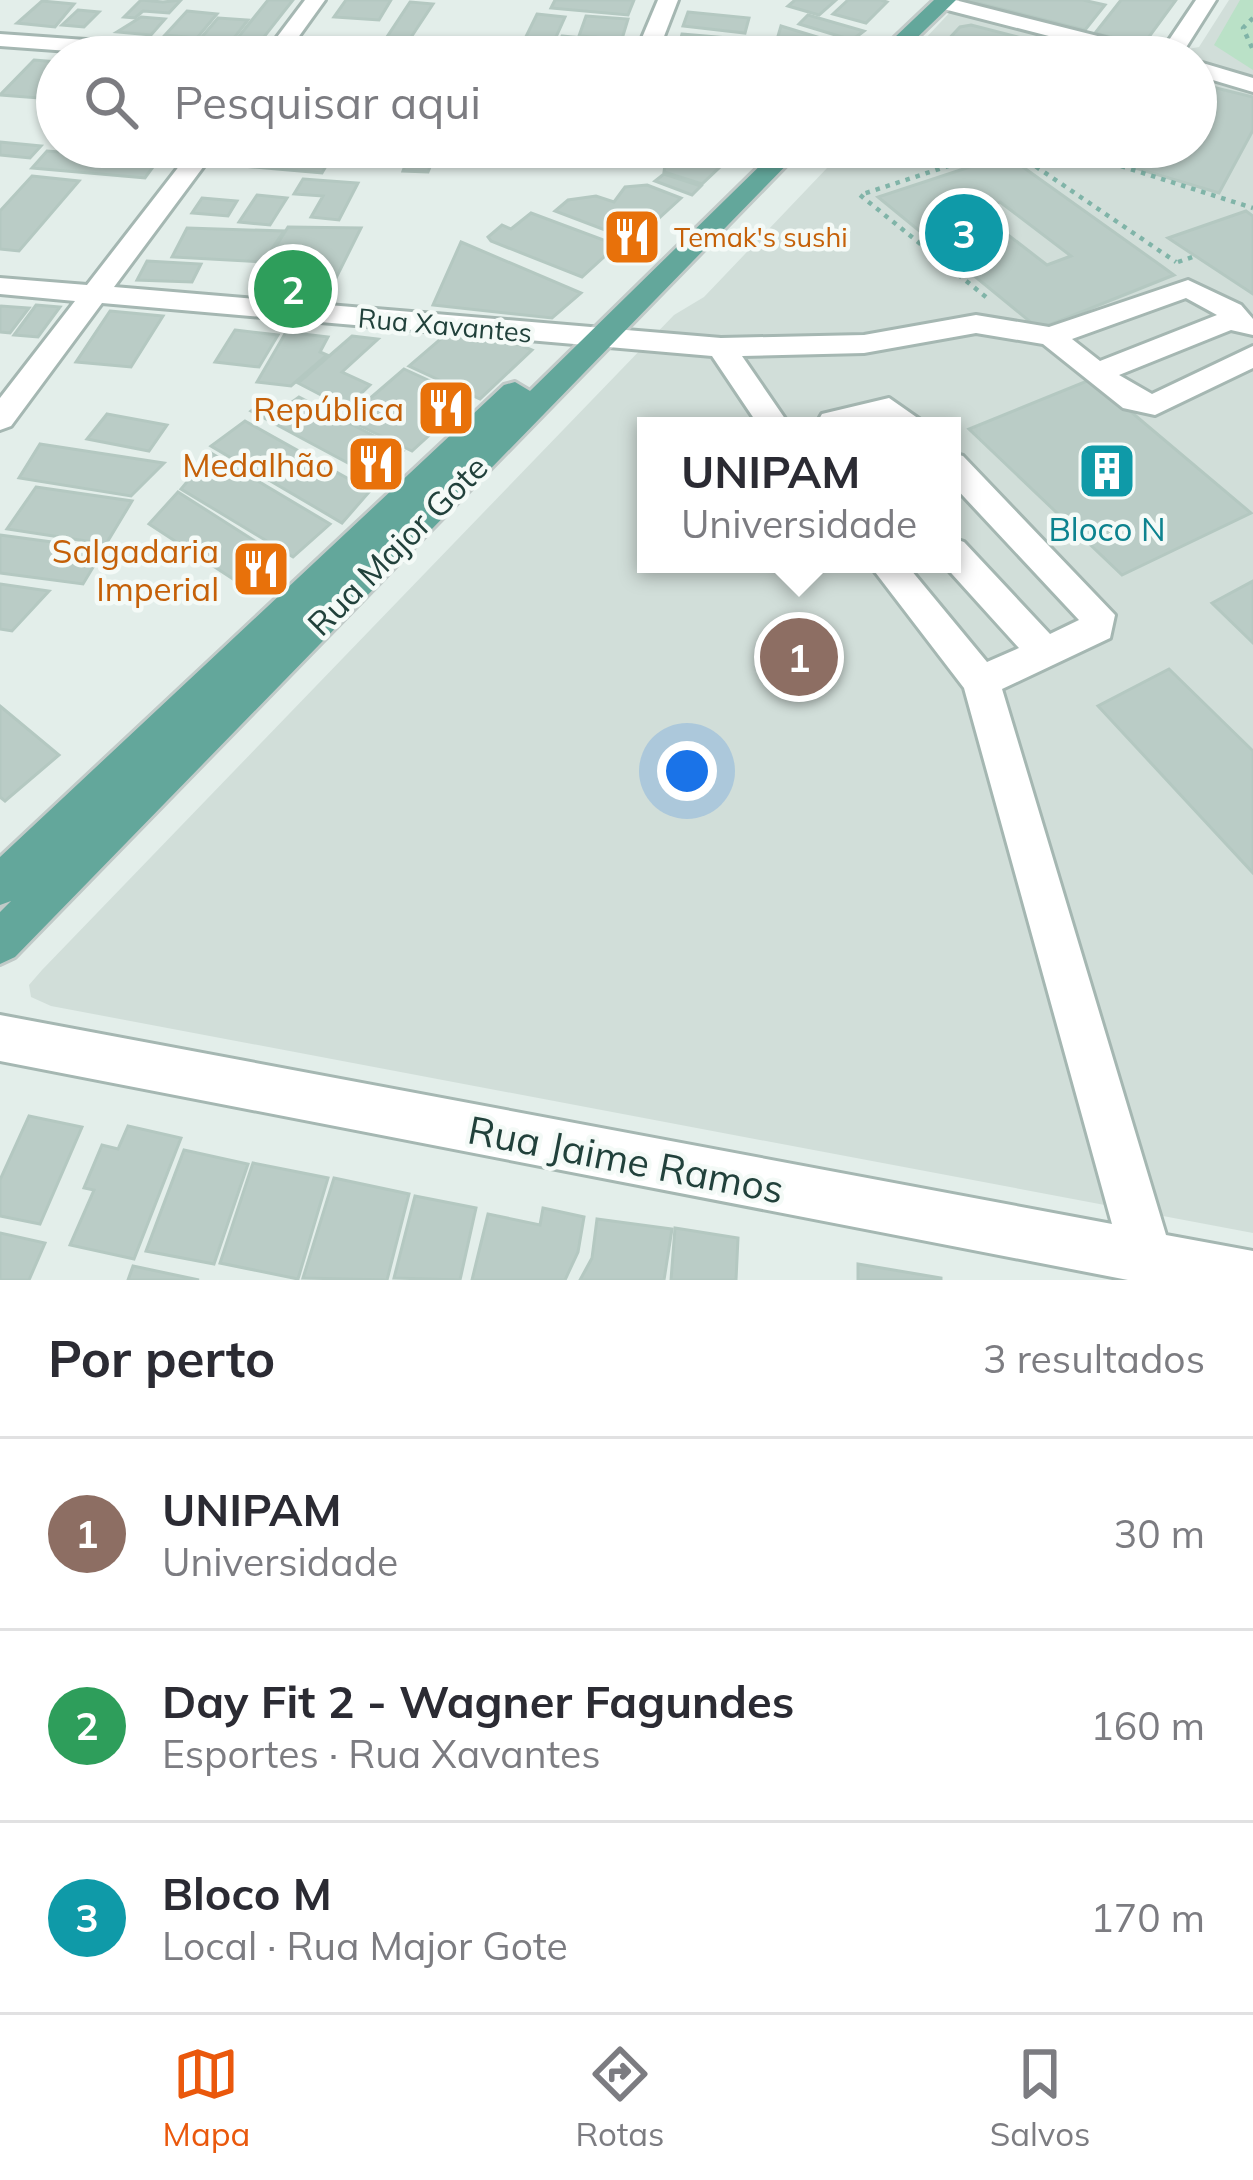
<!DOCTYPE html>
<html lang="pt">
<head>
<meta charset="utf-8">
<style>
  :root { --surface:#fff; --page:#f2f2f3; --text:#2b2b33; --muted:#7c7c81; --line:#e1e1e2; --accent:#ea580c }
  body { margin:0; font-family:Mulish,sans-serif; background:var(--page); color:var(--text) }
  .you { position:absolute; left:687px; top:771px; width:42px; height:42px; margin:-30px; border:9px solid #fff; border-radius:50%; background:#1a73e8; box-shadow:0 0 0 18px #1a73e833 }
  .badge { display:grid; place-items:center; width:78px; height:78px; border-radius:50%; background:var(--accent); color:#fff; font-size:39px; font-weight:700 }
  .pin { position:absolute; translate:-50% -50%; border:6px solid #fff; box-shadow:0 3px 12px #0006 }
  .popup { position:absolute; left:637px; top:417px; width:324px; height:156px; box-sizing:border-box; display:grid; place-content:center; border-radius:0px; background:var(--surface); filter:drop-shadow(0 3px 9px #0005); font-size:39px; white-space:nowrap; color:var(--muted) }
  .popup b { font-size:45px; color:var(--text) }
  .popup::after { content:''; position:absolute; left:50%; top:100%; margin-left:-24px; border:24px solid transparent; border-top-color:var(--surface) }
  .list { margin:0; padding:0; list-style:none }
  h2 { display:flex; justify-content:space-between; align-items:center; height:156px; margin:0; padding:0 48px; font-size:51px }
  h2 small { font-size:39px; font-weight:400; color:var(--muted) }
  .list li { display:grid; grid-template-columns:78px 1fr auto; gap:36px; align-items:center; box-sizing:border-box; height:192px; padding:0 48px; border-top:3px solid var(--line) }
  .list b { display:block; font-size:45px; white-space:nowrap }
  .list p { margin:0; font-size:39px; white-space:nowrap; color:var(--muted) }
  .list em { font-size:39px; font-style:normal; color:var(--muted) }
  .icon { flex:none; width:66px; height:66px; fill:none; stroke:currentColor; stroke-width:2; stroke-linecap:round; stroke-linejoin:round }
  .map { position:relative; flex:none; width:1253px; height:1280px; overflow:hidden }
  .search { position:absolute; background:var(--surface); box-shadow:0 3px 9px #0004; left:36px; right:36px; top:36px; height:132px; display:flex; align-items:center; gap:30px; box-sizing:border-box; padding:0 42px; border-radius:66px; color:var(--muted); font-size:45px }
  .sheet { height:732px; background:var(--surface) }
  nav { display:flex; justify-content:space-around; align-items:center; box-sizing:border-box; height:168px; border-top:3px solid var(--line); background:var(--surface); font-size:33px; color:var(--muted) }
  nav a { display:grid; justify-items:center; gap:6px }
  nav .on { color:var(--accent) }
  .map>svg:first-child { display:block }
  .built { fill:#d1ded9; fill-rule:evenodd }
  .green { fill:#bae1c7 }
  .building { fill:#baccc6; stroke:#b4c8c1; stroke-width:3; fill-rule:evenodd }
  .lines { fill:none; stroke-linecap:round; stroke-linejoin:round }
  .minor-casing { stroke:#a5b7b2; stroke-width:6 }
  .major-casing { stroke:#c1cac8; stroke-width:6 }
  .path { stroke:#80b4a8; stroke-width:4.5; stroke-dasharray:4.5 6; stroke-linecap:butt }
  .minor { fill:#fff; fill-rule:evenodd }
  .major { fill:#63a79b; fill-rule:evenodd }
  .labels { text-anchor:middle; dominant-baseline:central; stroke-width:9; stroke-linejoin:round; paint-order:stroke }
  .far-food-label { font-size:27px; fill:#c56008; stroke:#f4faf7; text-anchor:start }
  .far-street-label { font-size:27px; fill:#21413b; stroke:#f4faf7 }
  .food-label { font-size:33px; fill:#c56008; stroke:#f4faf7; text-anchor:end }
  .culture-label { font-size:33px; fill:#0d838f; stroke:#f4faf7 }
  .street-label { font-size:33px; fill:#21413b; stroke:#f4faf7 }
  .near-street-label { font-size:39px; fill:#21413b; stroke:#f4faf7 }
</style>
</head>
<body>
<div class="map">
<svg width="1253" height="1280" viewBox="0 0 1253 1280">
  <rect width="100%" height="100%" fill="#e3eeea"/>
  <g class="built">
    <path d="M1229,0H1253V1233L51,1006L31,997L29,985L42,970L674,315L704,297L847,147H1196V72L1201,63L1188,49L1199,47ZM646,426H952V564H646Z"/>
    <polygon points="953,9 1137,57 908,57"/>
  </g>
  <polygon class="green" points="1240,0 1253,0 1253,70 1214,45"/>
  <g class="building">
    <polygon points="141,0 163,2 181,0 169,13 143,11 135,18 124,17"/>
    <polygon points="268,0 293,0 260,42 236,40"/>
    <polygon points="346,0 391,0 379,20 334,17"/>
    <polygon points="555,0 634,0 628,15 551,8"/>
    <polygon points="795,0 836,0 819,15 788,6"/>
    <polygon points="848,0 881,0 887,2 866,23 833,14"/>
    <polygon points="966,0 1083,0 1105,5 1085,30"/>
    <polygon points="1121,0 1176,0 1143,45 1095,33"/>
    <polygon points="42,1 74,4 55,27 17,23"/>
    <polygon points="410,2 433,4 402,51 379,49"/>
    <polygon points="78,10 99,12 84,27 62,25"/>
    <polygon points="187,11 217,14 197,38 165,35"/>
    <polygon points="688,12 749,18 745,33 683,26"/>
    <polygon points="537,14 565,17 547,57 516,57"/>
    <polygon points="808,15 864,31 852,40 799,24"/>
    <polygon points="586,16 628,19 622,39 579,36"/>
    <polygon points="141,17 165,19 151,35 117,32"/>
    <polygon points="218,18 248,20 231,42 200,39"/>
    <polygon points="971,25 1096,57 940,57 951,46 944,44 960,27"/>
    <polygon points="781,26 840,44 827,56 776,43"/>
    <polygon points="682,34 741,39 737,57 677,53"/>
    <polygon points="562,36 618,41 612,57 553,57"/>
    <polygon points="34,60 57,62 57,78 39,98 0,95"/>
    <polygon points="1196,83 1253,97 1253,130 1219,193 1065,147 1196,147"/>
    <polygon points="0,142 41,146 30,158 0,155"/>
    <polygon points="243,147 333,154 322,173 231,165"/>
    <polygon points="412,147 438,147 428,172 403,171"/>
    <polygon points="670,147 741,147 723,163 668,156"/>
    <polygon points="47,151 158,160 145,178 32,168"/>
    <path d="M1006,155L1163,267L1174,275L1039,329L878,197ZM1000,202L1071,256L1047,265L976,210Z"/>
    <polygon points="666,158 722,165 702,184 664,172"/>
    <polygon points="664,174 701,186 692,195 655,181"/>
    <polygon points="32,176 79,181 19,251 0,249 0,211"/>
    <polygon points="303,179 358,183 339,220 311,217 323,196 294,194"/>
    <polygon points="647,185 681,198 634,241 555,211 568,200 596,196 614,202 625,187"/>
    <polygon points="257,195 287,198 270,225 239,222"/>
    <polygon points="202,198 237,201 228,216 192,213"/>
    <polygon points="1246,211 1253,216 1253,294 1168,238"/>
    <polygon points="531,213 617,245 582,277 491,241 488,237 502,225 511,229"/>
    <polygon points="288,227 361,228 328,294 251,287"/>
    <polygon points="187,228 284,231 263,262 172,257"/>
    <polygon points="461,242 581,293 552,318 433,305"/>
    <polygon points="147,261 201,264 192,282 137,280"/>
    <polygon points="36,305 60,307 38,337 14,335"/>
    <polygon points="0,307 1,306 29,308 10,333 0,332"/>
    <polygon points="110,311 163,316 131,367 76,362"/>
    <polygon points="235,330 278,335 259,367 215,362"/>
    <polygon points="286,332 328,337 320,352 327,355 291,386 257,382"/>
    <polygon points="352,336 378,339 342,372 370,385 346,408 298,383"/>
    <polygon points="444,336 520,345 532,350 480,399 409,366"/>
    <polygon points="404,369 469,399 412,451 346,419"/>
    <polygon points="1092,379 1251,513 1122,575 969,429"/>
    <polygon points="299,397 403,451 374,477 251,411 264,401 281,410"/>
    <polygon points="107,414 167,425 149,451 87,439"/>
    <polygon points="245,421 370,491 342,523 211,446"/>
    <polygon points="40,444 164,463 131,496 19,478"/>
    <polygon points="211,453 330,524 293,557 181,489"/>
    <polygon points="36,487 132,501 106,544 7,529"/>
    <polygon points="178,492 283,559 250,590 149,524"/>
    <polygon points="0,535 104,549 83,584 0,573"/>
    <polygon points="1253,581 1253,643 1212,603"/>
    <polygon points="0,584 49,591 12,631 0,629"/>
    <polygon points="1169,669 1253,751 1253,873 1098,706"/>
    <polygon points="0,706 59,755 5,801 0,797"/>
    <polygon points="29,1116 82,1127 40,1224 0,1216 0,1180"/>
    <polygon points="128,1126 181,1138 134,1259 70,1245 94,1190 84,1188 102,1145 118,1149"/>
    <polygon points="184,1150 248,1164 214,1264 146,1251"/>
    <polygon points="253,1163 328,1178 298,1279 220,1263"/>
    <polygon points="334,1178 409,1194 387,1280 303,1278"/>
    <polygon points="415,1196 476,1208 460,1280 394,1278"/>
    <polygon points="543,1208 584,1217 578,1252 565,1280 472,1280 488,1214 540,1225"/>
    <polygon points="597,1219 672,1229 664,1280 580,1280 592,1258"/>
    <polygon points="675,1228 738,1238 736,1280 671,1280"/>
    <polygon points="0,1233 45,1243 29,1280 0,1280"/>
    <polygon points="858,1264 941,1278 941,1280 858,1280"/>
    <polygon points="133,1266 199,1280 128,1280"/>
  </g>
  <g class="lines">
    <defs>
      <g id="minor">
        <polygon points="305,0 325,0 284,57 262,57"/>
        <polygon points="658,0 678,0 656,57 634,57"/>
        <polygon points="935,0 955,0 1161,52 1196,0 1216,0 1180,57 1130,57 936,7"/>
        <polygon points="0,34 243,51 254,57 152,57 0,46"/>
        <polygon points="1196,61 1253,78 1253,92 1196,75"/>
        <path d="M194,147H218L114,287L721,338L864,335L976,315L1049,327L1188,280L1241,305L1253,319V335L1231,330L1119,375L1152,394L1253,346V368L1155,415L1123,408L1043,344L976,333L864,353L742,356L790,426H759L712,356L102,303L11,426L0,430V398L75,301L0,294V278L87,285ZM1186,298L1217,315L1100,361L1072,339Z"/>
        <polygon points="889,398 929,426 893,426 884,420 821,426 818,421 822,414"/>
        <polygon points="952,453 963,456 1115,615 1110,638 1002,689 1166,1235 1253,1251 1253,1280 1128,1280 0,1061 0,1015 1112,1224 964,688 869,564 906,564 987,662 1019,648 943,564 952,564 952,538 964,542 1050,634 1079,620 952,484"/>
      </g>
      <g id="major">
        <polygon points="934,0 956,0 897,57 874,57"/>
        <polygon points="779,147 804,147 15,957 0,964 0,912 11,901 0,905 0,857 504,385 515,382 530,391"/>
      </g>
    </defs>
    <use href="#minor" class="minor-casing"/>
    <use href="#major" class="major-casing"/>
    <g class="path">
      <polyline points="1253,18 1243,28 1253,50"/>
      <polyline points="999,147 1016,153 1176,262"/>
      <polyline points="1061,147 1253,208"/>
      <polyline points="1178,262 1195,256"/>
      <polyline points="986,297 860,195 1006,147"/>
    </g>
    <use href="#minor" class="minor"/>
    <use href="#major" class="major"/>
  </g>
  <defs>
    <symbol id="restaurant-square" viewBox="-11 -11 22 22"><rect x="-9" y="-9" width="18" height="18" rx="4" fill="#e8710a" stroke="#f4faf7"/><path d="M-5-6h1v4h1v-4h1v4h1v-4h1v5L-1.5 .5V6h-2V.5L-5-1ZM5-6V6H3V1.5H1.5Q1.5-4 5-6Z" fill="#fff"/></symbol>
    <symbol id="building-square" viewBox="-11 -11 22 22"><rect x="-9" y="-9" width="18" height="18" rx="4" fill="#0f9aa8" stroke="#f4faf7"/><path d="M-4-6H4V6H1V3H-1V6H-4ZM-2.5-4.3h1.7v1.8h-1.7ZM.8-4.3h1.7v1.8H.8ZM-2.5-1h1.7V.8h-1.7ZM.8-1h1.7V.8H.8Z" fill="#fff"/></symbol>
  </defs>
  <g fill-rule="evenodd">
    <use href="#restaurant-square" x="599" y="204" width="66" height="66"/>
    <use href="#restaurant-square" x="413" y="375" width="66" height="66"/>
    <use href="#restaurant-square" x="343" y="431" width="66" height="66"/>
    <use href="#building-square" x="1074" y="438" width="66" height="66"/>
    <use href="#restaurant-square" x="228" y="536" width="66" height="66"/>
  </g>
  <g class="labels">
    <g class="far-food-label">
      <text x="674" y="237">Temak's sushi</text>
    </g>
    <g class="far-street-label">
      <text transform="translate(445 325) rotate(5)">Rua Xavantes</text>
    </g>
    <g class="food-label">
      <text x="404" y="408">República</text>
      <text x="334" y="464">Medalhão</text>
      <text x="219" y="550">Salgadaria<tspan x="219" dy="38">Imperial</tspan></text>
    </g>
    <g class="culture-label">
      <text x="1107" y="528">Bloco N</text>
    </g>
    <g class="street-label">
      <text transform="translate(397 545) rotate(-45)">Rua Major Gote</text>
    </g>
    <g class="near-street-label">
      <text transform="translate(626 1159) rotate(11)">Rua Jaime Ramos</text>
    </g>
  </g>
</svg>
<div class="you"></div>
<div class="pin badge" style="left:799px;top:657px;background:#8d6e63">1</div>
<div class="popup"><b>UNIPAM</b>Universidade</div>
<div class="pin badge" style="left:293px;top:289px;background:#2e9e5b">2</div>
<div class="pin badge" style="left:964px;top:233px;background:#0f9aa8">3</div>
<div class="search"><svg class="icon" aria-label="search" viewBox="0 0 24 24"><circle cx="10" cy="10" r="6"/><path d="M15 15l6 6"/></svg>Pesquisar aqui</div>
</div>
<section class="sheet">
<h2>Por perto<small>3 resultados</small></h2>
<ul class="list">
<li><span class="badge" style="background:#8d6e63">1</span><div><b>UNIPAM</b><p>Universidade</p></div><em>30 m</em></li>
<li><span class="badge" style="background:#2e9e5b">2</span><div><b>Day Fit 2 - Wagner Fagundes</b><p>Esportes · Rua Xavantes</p></div><em>160 m</em></li>
<li><span class="badge" style="background:#0f9aa8">3</span><div><b>Bloco M</b><p>Local · Rua Major Gote</p></div><em>170 m</em></li>
</ul>
</section>
<nav>
<a class="on"><svg class="icon" aria-label="map" viewBox="0 0 24 24"><path d="M3 6l6-2 6 2 6-2v14l-6 2-6-2-6 2zM9 4v14M15 6v14"/></svg>Mapa</a>
<a><svg class="icon" aria-label="directions" viewBox="0 0 24 24"><path d="M12 3l9 9-9 9-9-9zM9 14v-3h6M13 9l2 2-2 2"/></svg>Rotas</a>
<a><svg class="icon" aria-label="saved" viewBox="0 0 24 24"><path d="M7 4h10v16l-5-4-5 4z"/></svg>Salvos</a>
</nav>
</body>
</html>
